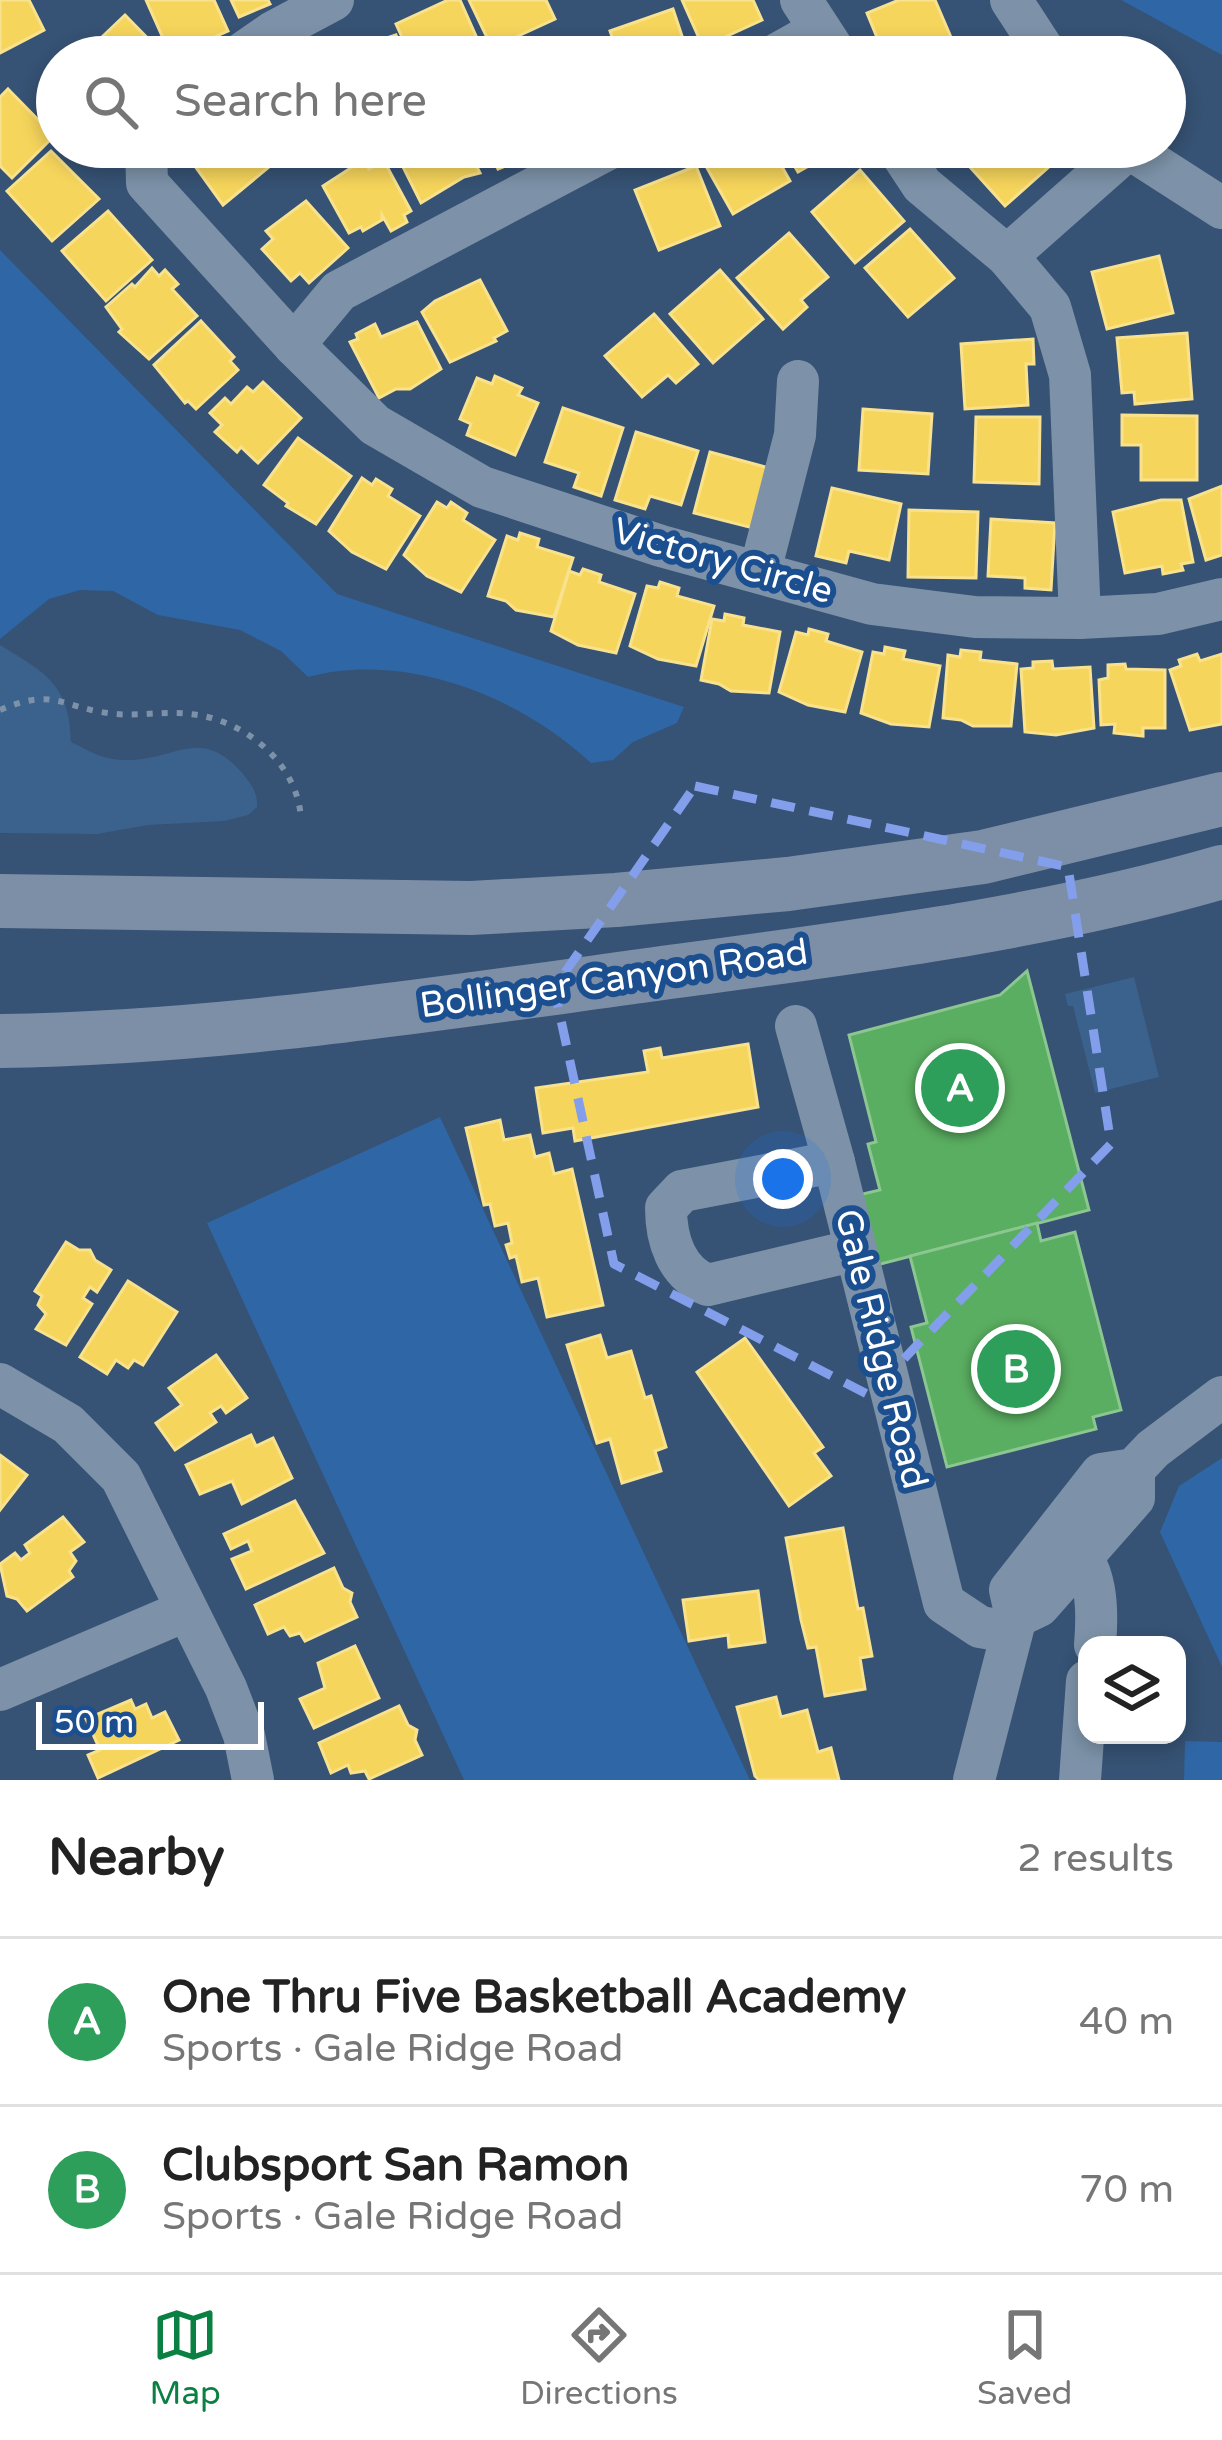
<!DOCTYPE html>
<html lang="en">
<head>
<meta charset="utf-8">
<style>
  :root { --surface:#fff; --page:#f2f2f2; --text:#222; --muted:#767676; --line:#e0e0e0; --accent:#0b8043 }
  body { margin:0; font-family:"Varela Round",sans-serif; background:var(--page); color:var(--text) }
  .controls { position:absolute; right:36px; bottom:36px; display:grid; overflow:hidden; border-radius:24px; box-shadow:0 6px 18px #0003 }
  .controls button { width:108px; height:108px; display:grid; place-items:center; padding:0; border:0; border-bottom:3px solid var(--line); background:var(--surface); color:var(--text); font:60px sans-serif }
  .scale { position:absolute; left:36px; bottom:30px; width:228px; box-sizing:border-box; padding-left:12px; border:6px solid #fff; border-top:0; font-size:33px; line-height:42px; white-space:nowrap; color:#fff; -webkit-text-stroke:9px #1b4f8f; paint-order:stroke }
  .you { position:absolute; left:783px; top:1179px; width:42px; height:42px; margin:-30px; border:9px solid #fff; border-radius:50%; background:#1a73e8; box-shadow:0 0 0 18px #1a73e833 }
  .badge { display:grid; place-items:center; width:78px; height:78px; border-radius:50%; background:var(--accent); color:#fff; font-size:39px; font-weight:700 }
  .pin { position:absolute; translate:-50% -50%; border:6px solid #fff; box-shadow:0 3px 12px #0006 }
  .list { margin:0; padding:0; list-style:none }
  h2 { display:flex; justify-content:space-between; align-items:center; height:156px; margin:0; padding:0 48px; font-size:51px }
  h2 small { font-size:39px; font-weight:400; color:var(--muted) }
  .list li { display:grid; grid-template-columns:78px 1fr auto; gap:36px; align-items:center; box-sizing:border-box; height:168px; padding:0 48px; border-top:3px solid var(--line) }
  .list b { display:block; font-size:45px; white-space:nowrap }
  .list p { margin:0; font-size:39px; white-space:nowrap; color:var(--muted) }
  .list em { font-size:39px; font-style:normal; color:var(--muted) }
  .icon { flex:none; width:66px; height:66px; fill:none; stroke:currentColor; stroke-width:2; stroke-linecap:round; stroke-linejoin:round }
  .map { position:relative; flex:none; width:1222px; height:1780px; overflow:hidden }
  .search { position:absolute; background:var(--surface); box-shadow:0 6px 18px #0003; left:36px; right:36px; top:36px; height:132px; display:flex; align-items:center; gap:30px; box-sizing:border-box; padding:0 42px; border-radius:66px; color:var(--muted); font-size:45px }
  .sheet { height:492px; background:var(--surface) }
  nav { display:flex; justify-content:space-around; align-items:center; box-sizing:border-box; height:168px; border-top:3px solid var(--line); background:var(--surface); font-size:33px; color:var(--muted) }
  nav a { display:grid; justify-items:center; gap:6px }
  nav .on { color:var(--accent) }
  .map>svg:first-child { display:block }
  .green { fill:#2f66a5 }
  .water { fill:#3b618d }
  .homes { fill:#f6d55c; stroke:#f9e28d; stroke-width:3 }
  .public { fill:#5aae61; stroke:#8cc690; stroke-width:3 }
  .lines { fill:none; stroke-linecap:round; stroke-linejoin:round }
  .path { stroke:#7d92a8; stroke-width:6; stroke-dasharray:6 9; stroke-linecap:butt }
  .minor { stroke:#7d92a8; stroke-width:42 }
  .major { stroke:#7d8ea7; stroke-width:54 }
  .marked { fill:none; stroke:#839eea; stroke-width:9; stroke-dasharray:24 15; stroke-linejoin:round }
  .labels { text-anchor:middle; dominant-baseline:central; stroke-width:12; stroke-linejoin:round; paint-order:stroke }
  .street-label { font-size:36px; fill:#fff; stroke:#1b4f8f }
</style>
</head>
<body>
<div class="map">
<svg width="1222" height="1780" viewBox="0 0 1222 1780">
  <rect width="100%" height="100%" fill="#365274"/>
  <g class="green">
    <polygon points="1122,0 1222,0 1222,55 1123,1"/>
    <path d="M0,250L337,594L684,707L677,723L633,742L613,760L591,763C519,696 406,651 308,677L281,651L240,630L158,615L113,591L80,590L49,599L0,639Z"/>
    <polygon points="440,1117 750,1780 464,1780 207,1223"/>
    <polygon points="1222,1458 1222,1667 1160,1532 1179,1486"/>
    <polygon points="1185,1741 1222,1742 1222,1780 1184,1780"/>
  </g>
  <g class="water">
    <path d="M0,645C46,673 70,685 71,742C89,751 104,760 124,760C177,761 200,724 243,774C252,785 258,793 257,807L248,815L224,821L148,825L97,834L0,833Z"/>
    <polygon points="1134,977 1159,1077 1095,1093 1073,1006 1068,1006 1065,994"/>
  </g>
  <g class="homes">
    <polygon points="0,0 29,0 44,30 0,53"/>
    <polygon points="146,0 214,0 228,31 171,56"/>
    <polygon points="231,0 268,0 270,4 239,17"/>
    <polygon points="448,0 460,0 484,54 477,57 411,57 396,24"/>
    <polygon points="469,0 546,0 555,19 492,48"/>
    <polygon points="682,0 753,0 762,20 703,47"/>
    <polygon points="899,0 935,0 956,49 936,57 885,57 867,13"/>
    <polygon points="673,9 689,57 619,57 610,31"/>
    <polygon points="125,15 166,57 81,57"/>
    <polygon points="396,35 404,57 332,57 332,56"/>
    <polygon points="8,89 54,136 12,178 0,166 0,97"/>
    <polygon points="190,147 264,147 275,162 223,205 184,151"/>
    <polygon points="393,147 467,147 480,173 464,177 421,203"/>
    <polygon points="488,147 551,147 498,169"/>
    <polygon points="722,147 771,147 790,181 733,214 702,159"/>
    <polygon points="783,147 842,147 798,172"/>
    <polygon points="972,147 1037,147 1052,164 1005,206 961,157"/>
    <polygon points="51,151 99,199 52,241 7,191"/>
    <polygon points="384,161 411,211 404,215 407,222 391,231 382,215 382,220 363,231 361,227 349,233 323,186 354,166 365,163 369,169"/>
    <polygon points="696,166 720,226 659,250 635,190"/>
    <polygon points="860,170 904,221 855,263 812,212"/>
    <polygon points="306,201 348,248 309,283 300,273 291,281 262,249 273,239 266,231"/>
    <polygon points="108,211 152,260 106,301 62,251"/>
    <polygon points="910,229 954,278 908,317 865,268"/>
    <polygon points="789,233 828,277 801,300 807,307 783,329 737,278"/>
    <polygon points="1159,256 1173,313 1107,329 1092,272"/>
    <polygon points="152,268 159,276 165,270 178,284 172,289 197,316 149,359 119,332 122,329 106,307 132,284 135,287"/>
    <polygon points="720,270 763,319 713,363 670,314"/>
    <polygon points="480,280 507,331 494,338 496,341 450,362 422,312 435,301"/>
    <polygon points="654,314 698,364 676,383 668,375 642,397 605,356"/>
    <polygon points="201,321 234,357 230,361 238,370 196,409 188,401 185,403 154,365"/>
    <polygon points="417,322 441,369 410,389 396,389 379,398 350,342 358,339 356,334 375,324 381,337"/>
    <polygon points="1187,333 1192,399 1135,404 1134,392 1122,393 1117,338"/>
    <polygon points="1033,339 1034,364 1026,364 1028,405 965,409 961,344"/>
    <polygon points="495,376 522,388 518,395 538,403 515,455 467,435 471,424 460,419 477,378 492,384"/>
    <polygon points="263,382 301,418 258,463 241,447 237,452 215,432 222,425 210,413 225,398 231,404 247,387 253,392"/>
    <polygon points="563,408 623,428 601,496 574,487 579,473 545,462"/>
    <polygon points="863,409 932,414 928,474 859,470"/>
    <polygon points="1122,415 1197,416 1197,480 1141,480 1141,445 1122,445"/>
    <polygon points="976,417 1040,417 1039,484 974,482"/>
    <polygon points="636,432 698,451 681,505 650,496 645,509 615,500"/>
    <polygon points="298,438 351,476 316,524 286,506 288,503 264,485"/>
    <polygon points="710,452 769,468 753,528 694,513"/>
    <polygon points="362,478 372,485 376,479 392,489 388,496 420,516 386,569 352,552 329,531"/>
    <polygon points="1222,486 1222,555 1206,560 1189,499"/>
    <polygon points="832,488 901,504 889,560 849,551 846,563 816,556"/>
    <polygon points="1161,500 1181,500 1193,562 1181,564 1183,570 1163,574 1162,566 1125,573 1113,512"/>
    <polygon points="437,502 447,508 451,502 467,513 463,520 495,540 461,592 427,576 404,555"/>
    <polygon points="909,510 978,512 976,578 908,577"/>
    <polygon points="991,519 1055,523 1051,590 1025,588 1025,578 988,576"/>
    <polygon points="520,533 539,539 537,547 573,558 554,617 516,610 506,601 488,596 507,536 518,540"/>
    <polygon points="583,569 601,575 599,582 635,594 616,653 578,645 551,631 569,571 580,575"/>
    <polygon points="660,582 679,588 677,596 714,606 696,666 658,659 630,646 647,586 658,588"/>
    <polygon points="725,614 744,618 743,625 780,632 769,693 731,691 719,684 701,680 712,619 724,621"/>
    <polygon points="809,629 828,634 826,641 862,652 845,712 808,705 779,692 796,632 808,635"/>
    <polygon points="885,647 905,651 903,659 940,666 929,727 891,724 861,713 873,652 884,654"/>
    <polygon points="961,650 981,652 980,660 1017,664 1011,726 973,726 961,720 943,718 948,655 960,657"/>
    <polygon points="1197,654 1200,661 1222,654 1222,724 1190,730 1170,670 1181,666 1179,660"/>
    <polygon points="1052,661 1053,669 1090,667 1094,728 1056,735 1025,732 1021,669 1033,668 1033,662"/>
    <polygon points="1125,664 1126,669 1165,670 1165,728 1143,728 1143,736 1114,733 1115,724 1101,725 1099,680 1108,678 1108,665"/>
    <polygon points="748,1044 758,1107 575,1141 573,1128 543,1133 536,1088 648,1072 644,1051 660,1048 662,1058"/>
    <polygon points="500,1120 504,1140 530,1135 535,1157 549,1153 554,1174 572,1169 603,1305 547,1317 538,1278 522,1282 516,1256 510,1258 506,1245 512,1243 508,1223 495,1226 490,1204 484,1205 466,1128"/>
    <polygon points="66,1242 79,1250 90,1250 95,1260 111,1270 97,1292 90,1287 83,1298 92,1304 66,1345 36,1329 46,1314 38,1305 42,1296 35,1291"/>
    <polygon points="128,1281 177,1312 143,1365 134,1360 128,1368 116,1360 107,1374 80,1357"/>
    <polygon points="600,1335 607,1358 631,1351 645,1398 651,1396 666,1447 655,1451 661,1471 622,1483 610,1439 597,1443 567,1345"/>
    <polygon points="745,1338 823,1447 814,1453 831,1476 789,1506 697,1372"/>
    <polygon points="216,1355 247,1398 226,1413 221,1406 210,1413 216,1422 175,1450 156,1423 182,1405 169,1388"/>
    <polygon points="251,1435 256,1446 273,1438 292,1478 242,1504 232,1481 200,1494 186,1465"/>
    <polygon points="0,1455 27,1475 0,1510"/>
    <polygon points="295,1501 324,1553 246,1589 232,1559 252,1551 248,1541 231,1549 224,1534"/>
    <polygon points="63,1517 84,1542 70,1552 76,1561 69,1571 73,1577 27,1611 17,1599 7,1596 0,1564 15,1553 21,1560 30,1553 25,1545"/>
    <polygon points="843,1528 858,1609 863,1608 872,1656 860,1658 865,1689 825,1696 816,1647 808,1648 801,1620 786,1538"/>
    <polygon points="334,1568 343,1588 352,1593 350,1602 357,1617 305,1641 300,1633 290,1636 284,1627 268,1634 255,1605"/>
    <polygon points="758,1591 765,1642 729,1647 728,1635 689,1641 683,1600"/>
    <polygon points="355,1646 379,1698 314,1728 300,1699 325,1688 318,1663"/>
    <polygon points="776,1697 781,1717 807,1710 818,1752 831,1748 839,1780 759,1780 755,1776 737,1707"/>
    <polygon points="131,1700 135,1709 146,1704 152,1718 165,1712 179,1740 98,1778 88,1755 100,1750 86,1719"/>
    <polygon points="399,1706 408,1725 417,1730 415,1740 422,1755 369,1779 365,1771 351,1773 348,1765 331,1773 319,1743"/>
  </g>
  <g class="public">
    <polygon points="1027,971 1089,1210 873,1266 854,1196 880,1190 868,1144 876,1142 849,1035 1000,995"/>
    <polygon points="1037,1223 1041,1241 1075,1232 1121,1410 1093,1417 1096,1429 947,1467 911,1327 927,1323 910,1256"/>
  </g>
  <g class="lines">
    <path class="path" d="M0,710C56,686 62,709 116,714C140,716 165,711 190,714C244,719 298,763 301,819"/>
    <g class="minor">
      <polyline points="801,0 838,57"/>
      <polyline points="1011,0 1048,57"/>
      <polyline points="237,57 273,32 333,0"/>
      <polyline points="772,57 820,30"/>
      <polyline points="146,147 147,183 294,345 375,425 482,487 661,546 872,604 975,617 1080,618 1158,614 1222,599"/>
      <polyline points="897,147 922,185 1007,256 1050,307 1070,375 1080,618"/>
      <polyline points="1127,147 1222,208"/>
      <polyline points="1007,256 1128,149"/>
      <polyline points="294,345 339,291 612,147"/>
      <polyline points="760,571 795,435 798,381"/>
      <polyline points="796,1026 834,1162 944,1603 980,1627 1010,1632"/>
      <path d="M834,1162L682,1191L666,1208C666,1239 676,1273 708,1285L856,1250"/>
      <polyline points="0,1384 68,1424 121,1477 226,1688 244,1735 253,1780"/>
      <path d="M1068,1543C1098,1565 1098,1610 1095,1645"/>
      <polyline points="1016,1617 1039,1606 1134,1498 1134,1469"/>
      <polyline points="0,1690 185,1611"/>
      <polyline points="974,1780 1016,1617 1010,1590 1101,1474 1134,1469 1153,1449 1222,1397"/>
      <polyline points="1080,1780 1087,1681"/>
    </g>
    <g class="major">
      <polyline points="0,901 471,908 616,900 788,884 983,857 1222,799"/>
      <path d="M0,1041C215,1038 429,1005 641,976C836,949 1032,927 1222,872"/>
    </g>
  </g>
  <path class="marked" d="M695,786L1068,867L1111,1144L869,1395L614,1264L554,988Z"/>
  <g class="labels">
    <g class="street-label">
      <text transform="translate(723 561) rotate(16)">Victory Circle</text>
      <text transform="translate(614 979) rotate(-8)">Bollinger Canyon Road</text>
      <text transform="translate(881 1349) rotate(76)">Gale Ridge Road</text>
    </g>
  </g>
</svg>
<div class="controls">
<button><svg class="icon" aria-label="layers" viewBox="0 0 24 24"><path d="M12 4l9 5-9 5-9-5zM3 14l9 5 9-5"/></svg></button>
</div>
<div class="scale">50 m</div>
<div class="you"></div>
<div class="pin badge" style="left:960px;top:1088px;background:#2e9e5b">A</div>
<div class="pin badge" style="left:1016px;top:1369px;background:#2e9e5b">B</div>
<div class="search"><svg class="icon" aria-label="search" viewBox="0 0 24 24"><circle cx="10" cy="10" r="6"/><path d="M15 15l6 6"/></svg>Search here</div>
</div>
<section class="sheet">
<h2>Nearby<small>2 results</small></h2>
<ul class="list">
<li><span class="badge" style="background:#2e9e5b">A</span><div><b>One Thru Five Basketball Academy</b><p>Sports · Gale Ridge Road</p></div><em>40 m</em></li>
<li><span class="badge" style="background:#2e9e5b">B</span><div><b>Clubsport San Ramon</b><p>Sports · Gale Ridge Road</p></div><em>70 m</em></li>
</ul>
</section>
<nav>
<a class="on"><svg class="icon" aria-label="map" viewBox="0 0 24 24"><path d="M3 6l6-2 6 2 6-2v14l-6 2-6-2-6 2zM9 4v14M15 6v14"/></svg>Map</a>
<a><svg class="icon" aria-label="directions" viewBox="0 0 24 24"><path d="M12 3l9 9-9 9-9-9zM9 14v-3h6M13 9l2 2-2 2"/></svg>Directions</a>
<a><svg class="icon" aria-label="saved" viewBox="0 0 24 24"><path d="M7 4h10v16l-5-4-5 4z"/></svg>Saved</a>
</nav>
</body>
</html>
